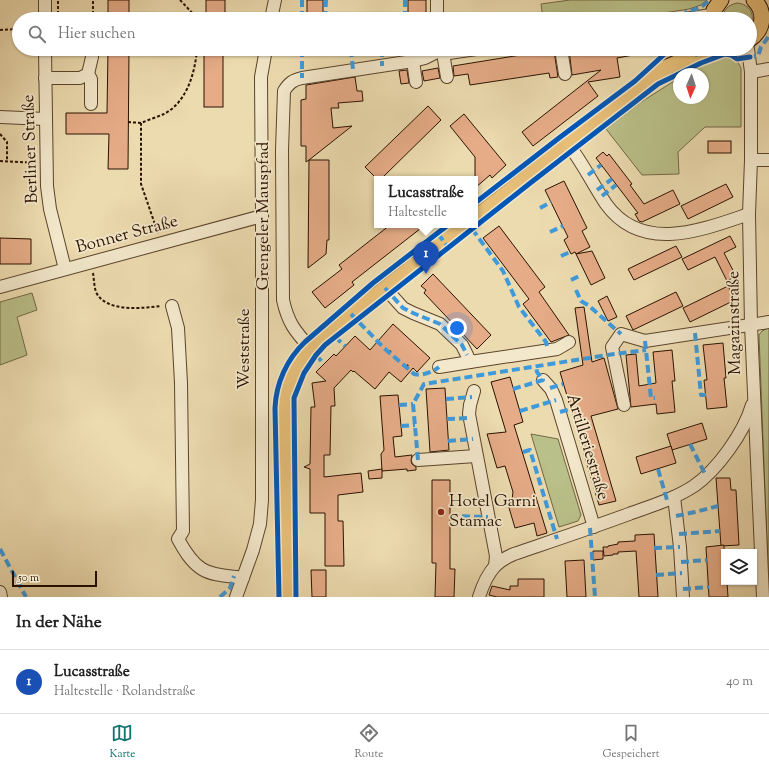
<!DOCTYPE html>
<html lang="de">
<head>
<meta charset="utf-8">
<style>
  :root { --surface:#fff; --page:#f6f6f6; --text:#222; --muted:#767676; --line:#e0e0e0; --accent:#0f766e }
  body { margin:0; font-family:"Sorts Mill Goudy",serif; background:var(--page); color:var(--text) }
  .controls { position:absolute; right:12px; bottom:12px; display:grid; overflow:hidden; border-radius:0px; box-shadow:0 1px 3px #0004 }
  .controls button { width:36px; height:36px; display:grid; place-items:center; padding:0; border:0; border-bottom:1px solid var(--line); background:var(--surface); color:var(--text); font:20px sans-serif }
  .compass { position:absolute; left:673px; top:68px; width:36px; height:36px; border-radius:50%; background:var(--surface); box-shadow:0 1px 3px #0004; rotate:183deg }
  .scale { position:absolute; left:12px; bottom:10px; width:85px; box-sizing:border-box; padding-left:4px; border:2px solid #2b1100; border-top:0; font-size:11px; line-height:14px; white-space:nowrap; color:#2b1100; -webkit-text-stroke:3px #f3e8cb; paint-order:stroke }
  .you { position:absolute; left:457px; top:328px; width:14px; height:14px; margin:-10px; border:3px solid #fff; border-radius:50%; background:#1a73e8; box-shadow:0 0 0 6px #1a73e833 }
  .badge { display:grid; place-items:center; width:26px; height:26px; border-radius:50%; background:var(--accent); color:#fff; font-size:13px; font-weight:700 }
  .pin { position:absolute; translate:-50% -33px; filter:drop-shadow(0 1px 2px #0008) }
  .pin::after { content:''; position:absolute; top:21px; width:14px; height:12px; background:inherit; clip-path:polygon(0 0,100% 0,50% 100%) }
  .popup { position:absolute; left:374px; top:176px; width:104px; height:52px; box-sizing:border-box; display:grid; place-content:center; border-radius:0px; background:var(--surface); filter:drop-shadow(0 1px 3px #0005); font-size:13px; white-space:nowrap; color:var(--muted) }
  .popup b { font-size:15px; color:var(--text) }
  .popup::after { content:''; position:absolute; left:50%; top:100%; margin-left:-8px; border:8px solid transparent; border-top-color:var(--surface) }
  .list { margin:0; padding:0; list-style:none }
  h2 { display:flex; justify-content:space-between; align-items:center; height:52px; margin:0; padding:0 16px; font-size:17px }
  h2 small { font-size:13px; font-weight:400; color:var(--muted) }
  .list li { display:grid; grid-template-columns:26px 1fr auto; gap:12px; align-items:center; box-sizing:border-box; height:64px; padding:0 16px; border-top:1px solid var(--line) }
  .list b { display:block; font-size:15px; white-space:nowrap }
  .list p { margin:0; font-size:13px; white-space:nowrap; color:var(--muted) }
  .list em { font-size:13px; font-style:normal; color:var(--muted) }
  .icon { flex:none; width:22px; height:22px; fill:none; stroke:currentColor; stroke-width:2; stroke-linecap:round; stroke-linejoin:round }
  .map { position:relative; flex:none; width:769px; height:597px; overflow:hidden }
  .search { position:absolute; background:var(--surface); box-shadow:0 1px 3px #0004; left:12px; right:12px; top:12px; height:44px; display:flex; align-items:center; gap:10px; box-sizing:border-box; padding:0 14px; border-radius:22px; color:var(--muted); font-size:15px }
  .sheet { height:116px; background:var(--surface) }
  nav { display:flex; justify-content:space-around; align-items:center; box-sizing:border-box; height:56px; border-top:1px solid var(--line); background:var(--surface); font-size:11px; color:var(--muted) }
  nav a { display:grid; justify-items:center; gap:2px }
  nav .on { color:var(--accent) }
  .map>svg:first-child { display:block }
  .green { fill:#bac089; stroke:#726844 }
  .building { fill:#e5ac87; stroke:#2b1100 }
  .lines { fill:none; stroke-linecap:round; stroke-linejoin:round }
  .minor-casing { stroke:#5b442c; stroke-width:14 }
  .major-casing { stroke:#2b1100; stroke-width:17 }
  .path { stroke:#2b1100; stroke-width:2; stroke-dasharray:3 2; stroke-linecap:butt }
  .minor { stroke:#f3e8cb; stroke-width:12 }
  .major { stroke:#e6be78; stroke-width:15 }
  .quiet { stroke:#3d9adc; stroke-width:4; stroke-dasharray:8 4; stroke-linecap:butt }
  .cycleway-casing { stroke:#f3e8cb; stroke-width:8 }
  .cycleway { stroke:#0057b8; stroke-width:5 }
  .poi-dot { fill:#8f2418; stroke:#f3e8cb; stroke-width:1.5 }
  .labels { text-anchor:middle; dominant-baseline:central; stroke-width:3.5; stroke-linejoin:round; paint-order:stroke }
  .street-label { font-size:17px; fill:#2b1100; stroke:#f3e8cb }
  .poi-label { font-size:17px; fill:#2b1100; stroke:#f3e8cb; text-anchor:start }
</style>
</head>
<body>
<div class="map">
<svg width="769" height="597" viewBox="0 0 769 597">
  <rect width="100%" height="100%" fill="#ecdbaf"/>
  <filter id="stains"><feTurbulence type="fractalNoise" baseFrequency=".005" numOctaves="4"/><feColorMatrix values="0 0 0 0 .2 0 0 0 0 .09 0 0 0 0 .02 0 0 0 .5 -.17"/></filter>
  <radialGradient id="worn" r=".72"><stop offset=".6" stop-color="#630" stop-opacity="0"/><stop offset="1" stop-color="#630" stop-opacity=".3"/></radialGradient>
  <g class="green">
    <polygon points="570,0 707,0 701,5 689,9 626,19 543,19 541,4"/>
    <path d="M737,3C750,4 756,15 750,27V19H723C723,10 728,5 737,3Z"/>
    <path d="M724,57C733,56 737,60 741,68V127H705L678,152L679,174L642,175L606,129L641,102L679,78V98H703V74H686L703,65Z"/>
    <polygon points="32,293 37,310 17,317 27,355 0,365 0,302"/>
    <polygon points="769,327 769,597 759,335 762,331 766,329 766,328"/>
    <polygon points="531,434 558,439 581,515 578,521 559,527"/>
  </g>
  <g class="building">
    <rect x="108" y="0" width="21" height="19"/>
    <rect x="206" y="0" width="19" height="15"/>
    <rect x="307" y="0" width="16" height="19"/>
    <rect x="408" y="0" width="18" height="19"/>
    <polygon points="108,49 129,49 128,169 108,169 109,134 66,134 66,113 107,113"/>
    <polygon points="569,49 638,49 639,54 617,58 620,77 588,82 598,96 533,146 522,132 601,70 572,75"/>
    <polygon points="554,51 558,77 550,78 549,73 470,85 468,74 454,76 453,66 533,53"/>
    <rect x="204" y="52" width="19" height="55"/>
    <polygon points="438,68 440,78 424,81 422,71"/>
    <polygon points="407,70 409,83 401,84 399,71"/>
    <polygon points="355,77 357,91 362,91 363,101 338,103 339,108 331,108 333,128 352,126 309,160 329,160 329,240 327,240 326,254 308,268 309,160 306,162 306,146 301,146 301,100 306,99 306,85"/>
    <polygon points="428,106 441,120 381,179 377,179 365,167"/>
    <polygon points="464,114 506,165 492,178 490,175 475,188 475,157 450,126"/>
    <rect x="708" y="141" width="23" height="12"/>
    <polygon points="603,152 607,156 609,154 632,184 630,185 644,204 673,190 680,204 642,222 639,221 635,214 638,213 596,158"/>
    <polygon points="564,181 587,228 582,231 590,247 576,254 575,252 571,254 564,240 568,237 545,190"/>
    <polygon points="726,184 733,197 688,219 681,206"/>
    <polygon points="390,225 425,225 352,282 354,285 325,308 312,292 342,269 339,265"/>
    <polygon points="499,226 545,287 539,292 569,335 551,342 523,304 529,299 483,238"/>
    <polygon points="730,236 736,247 724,253 736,276 727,281 715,257 688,270 682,259"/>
    <polygon points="0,238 31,239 31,264 0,264"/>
    <polygon points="676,246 682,257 634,280 628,269"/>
    <polygon points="592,251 605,278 591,285 576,254"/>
    <polygon points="433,274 491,335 477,349 424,293 426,290 421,286"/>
    <polygon points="728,286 735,300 690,322 683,308"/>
    <polygon points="676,292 683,306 633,330 626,316"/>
    <polygon points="607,296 617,317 608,321 598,301"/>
    <polygon points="584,307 592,362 604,358 618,409 591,416 616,501 599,505 560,372 583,365 575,308"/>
    <polygon points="393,324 430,358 417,372 413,368 401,382 389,372 375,389 354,371 353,372 351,370 334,388 335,406 331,406 330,455 324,455 324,477 361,473 363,492 338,495 338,521 343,521 344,566 325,566 325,513 310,513 310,469 304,467 310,464 311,407 315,407 312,383 326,381 316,372 334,354 336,356 355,336 370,350"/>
    <polygon points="723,343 726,378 724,378 727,407 707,409 704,380 707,380 703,345"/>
    <polygon points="672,350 675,381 672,381 675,412 657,414 656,404 631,407 626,355 636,354 639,386 656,383 653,352"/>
    <polygon points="510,377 523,422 514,425 547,533 537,536 534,523 515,528 507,501 512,500 513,492 505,466 497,468 487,434 506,432 491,382"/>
    <polygon points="445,388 449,450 430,452 426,389"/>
    <polygon points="398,395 402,436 393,437 395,457 412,455 411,461 412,464 416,467 416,470 407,471 407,469 382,471 381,454 384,450 380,396"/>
    <polygon points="702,423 707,439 672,450 667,434"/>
    <polygon points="671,446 676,463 641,474 636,457"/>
    <polygon points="382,469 382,478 369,479 368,471"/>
    <polygon points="716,478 730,478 731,490 736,490 739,545 721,546"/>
    <polygon points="432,480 450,480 450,569 455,569 454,597 435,597 436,563 432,563"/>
    <polygon points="654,534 658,597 639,597 636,551 618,552 618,554 613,554 613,555 604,556 603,547 608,547 608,546 618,544 618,542 635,541 635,535"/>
    <polygon points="724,545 724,582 727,582 728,597 709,597 706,547"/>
    <polygon points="593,551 603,551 603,559 593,560"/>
    <polygon points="584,560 586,597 567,597 565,561"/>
    <polygon points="311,570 326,570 326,597 312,597"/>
    <polygon points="518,579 544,579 544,597 497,597 489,595 492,586 510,590 510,586 518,586"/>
  </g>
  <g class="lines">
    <defs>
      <g id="minor">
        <polyline points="45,19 45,0"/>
        <polyline points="271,19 275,0"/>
        <polyline points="437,19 437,0"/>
        <polyline points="685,19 711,15"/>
        <polyline points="45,49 47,186 50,209 65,269"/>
        <polyline points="561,49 565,74"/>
        <polyline points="748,49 751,72 751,160 749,214 751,325 763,597"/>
        <polyline points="443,53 447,77"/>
        <polyline points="413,61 416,82"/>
        <polyline points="751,72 769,69"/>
        <polyline points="88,74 91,79 91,104"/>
        <polyline points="45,78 80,78 88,74 92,57 91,49"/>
        <polyline points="0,117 46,119"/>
        <path d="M568,144C583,163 593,185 606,204C642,254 702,230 749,214"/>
        <polyline points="751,160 769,160"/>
        <polyline points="0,287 262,216"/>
        <polyline points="385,288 403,308 413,313 440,324 462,345 467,355 470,362 557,349 569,342"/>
        <path d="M172,306L178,328L181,383L183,531L178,539C184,550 191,562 202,569C213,576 230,576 243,578"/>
        <path d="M310,348C295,331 288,323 283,300L282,150L284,91C289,83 293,80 302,78L413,61L425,58L437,52L449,53L476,49"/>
        <polyline points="439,367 470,362"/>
        <polyline points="543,380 551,389 556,400 594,527"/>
        <polyline points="474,391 470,405 469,414 496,556 495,566"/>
        <polyline points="624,405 612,347 621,334 645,341 769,322"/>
        <polyline points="418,460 476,456"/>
        <polyline points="674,497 680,547 683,597"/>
        <polyline points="0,592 1,597"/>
        <polyline points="236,597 253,550 260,524 262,500 262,216 261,77 266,49"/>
        <path d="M479,597C482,587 488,574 495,566C500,561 507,557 514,554C552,541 591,528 629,514C651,506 674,499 694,486C717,470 744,433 752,405"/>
      </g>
      <g id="major">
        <polyline points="713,19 714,10 721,0"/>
        <path d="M750,39C764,29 766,12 754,0"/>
        <polyline points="475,218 667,67 708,49"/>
        <path d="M288,597L284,414C287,381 297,359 323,337L466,225"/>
      </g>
    </defs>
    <use href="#minor" class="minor-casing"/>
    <use href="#major" class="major-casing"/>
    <g class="path">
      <polyline points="180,0 198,19"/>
      <polyline points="58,19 58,0"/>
      <polyline points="93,19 93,0"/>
      <polyline points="0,30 19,29"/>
      <polyline points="128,122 141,123"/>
      <polyline points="0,134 7,142 7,161"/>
      <polyline points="0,161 37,163"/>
      <path d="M158,233L141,184V123C148,120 157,117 164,114C187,102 195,73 197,49"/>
      <path d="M93,273C94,279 94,286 96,292C106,313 143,308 161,306"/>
      <polyline points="389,353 392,349"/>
      <polyline points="406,367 409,364"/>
    </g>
    <use href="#minor" class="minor"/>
    <use href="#major" class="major"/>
    <g class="quiet">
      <polyline points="426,15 437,15"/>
      <polyline points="302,19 302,0"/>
      <polyline points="325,19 326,0"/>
      <polyline points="405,19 405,0"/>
      <polyline points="687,19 686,12 700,8 710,0"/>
      <polyline points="302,49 302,78"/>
      <polyline points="351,49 353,70"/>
      <polyline points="382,49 382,66"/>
      <polyline points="694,49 701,63"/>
      <polyline points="748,57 758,56 761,47 769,36"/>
      <polyline points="588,175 601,165"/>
      <polyline points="597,190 612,179"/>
      <polyline points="602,196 616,185"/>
      <polyline points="540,208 551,202"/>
      <polyline points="472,229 503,271 519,307 546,342 548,350"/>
      <polyline points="550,232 563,226"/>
      <polyline points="438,234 448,247"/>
      <polyline points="561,256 570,252"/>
      <polyline points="571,280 581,275"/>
      <polyline points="385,288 403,308 413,313 440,324 462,345 467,355"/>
      <polyline points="576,290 581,301 588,305 621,334"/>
      <path d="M351,314L384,348L414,374C422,376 433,372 439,367"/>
      <polyline points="695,333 701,395 706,395"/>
      <polyline points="335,337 345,346"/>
      <polyline points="645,341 651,398 655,398"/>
      <polyline points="316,355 324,364"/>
      <polyline points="550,388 563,384"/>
      <polyline points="513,389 543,380 537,372 536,366"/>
      <polyline points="446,399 472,397"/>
      <polyline points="399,405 413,404"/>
      <polyline points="520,411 556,400"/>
      <polyline points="560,412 571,409"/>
      <polyline points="447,419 469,418"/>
      <polyline points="401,426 415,425"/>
      <polyline points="448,441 473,439"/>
      <polyline points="690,444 706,476"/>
      <polyline points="523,452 530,450 557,539"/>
      <polyline points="418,460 413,404 424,384 614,354 646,350"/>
      <polyline points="658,469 667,500"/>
      <polyline points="450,516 488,517"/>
      <polyline points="676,516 695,512 718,506"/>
      <polyline points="590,528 595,597"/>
      <polyline points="679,534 720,531"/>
      <polyline points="654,548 680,547"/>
      <polyline points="0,549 26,597"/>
      <polyline points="681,562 707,560"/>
      <polyline points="656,575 682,573"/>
      <polyline points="683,589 709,587"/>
      <polyline points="220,597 230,588 234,576"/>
    </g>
    <defs>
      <g id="cycleway">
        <polyline points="475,203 559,138 635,81 670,49"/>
        <path d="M279,597L275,408C276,383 287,359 305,342L373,283L448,225"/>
        <polyline points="296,597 294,398 304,373 316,355 325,345 529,184 658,84 701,63 725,54 731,55 737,59 750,57"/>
      </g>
    </defs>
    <use href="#cycleway" class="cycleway-casing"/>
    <use href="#cycleway" class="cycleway"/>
  </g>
  <circle class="poi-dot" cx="441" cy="512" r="4"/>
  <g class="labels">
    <g class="street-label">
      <text transform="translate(31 149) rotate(-92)">Berliner Straße</text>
      <text transform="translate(264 216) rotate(-90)">Grengeler Mauspfad</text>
      <text transform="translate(127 235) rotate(-15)">Bonner Straße</text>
      <text transform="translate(735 323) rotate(-91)">Magazinstraße</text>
      <text transform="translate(245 349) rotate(-90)">Weststraße</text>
      <text transform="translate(587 447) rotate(73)">Artilleriestraße</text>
    </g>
    <g class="poi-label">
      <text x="449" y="502">Hotel Garni<tspan x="449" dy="20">Stamac</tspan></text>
    </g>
  </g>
  <rect width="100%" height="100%" filter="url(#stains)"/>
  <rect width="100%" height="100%" fill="url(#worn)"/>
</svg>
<div class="controls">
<button><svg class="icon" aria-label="layers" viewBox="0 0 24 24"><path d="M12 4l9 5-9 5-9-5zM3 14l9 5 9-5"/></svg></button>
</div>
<svg class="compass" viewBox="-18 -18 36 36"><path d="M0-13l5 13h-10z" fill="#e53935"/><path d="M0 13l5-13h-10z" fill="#767676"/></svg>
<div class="scale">50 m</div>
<div class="you"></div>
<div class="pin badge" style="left:426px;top:274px;background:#1a4fb4">1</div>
<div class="popup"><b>Lucasstraße</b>Haltestelle</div>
<div class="search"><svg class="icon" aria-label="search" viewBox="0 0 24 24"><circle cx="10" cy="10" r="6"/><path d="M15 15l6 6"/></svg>Hier suchen</div>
</div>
<section class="sheet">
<h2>In der Nähe<small></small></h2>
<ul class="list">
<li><span class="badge" style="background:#1a4fb4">1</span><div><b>Lucasstraße</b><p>Haltestelle · Rolandstraße</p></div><em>40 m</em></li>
</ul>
</section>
<nav>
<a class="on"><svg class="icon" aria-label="map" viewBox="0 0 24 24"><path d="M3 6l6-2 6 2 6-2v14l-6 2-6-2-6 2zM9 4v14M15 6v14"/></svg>Karte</a>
<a><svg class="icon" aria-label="directions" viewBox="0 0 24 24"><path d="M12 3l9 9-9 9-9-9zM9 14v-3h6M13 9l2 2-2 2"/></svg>Route</a>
<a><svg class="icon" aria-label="saved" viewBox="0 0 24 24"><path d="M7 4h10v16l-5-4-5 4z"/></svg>Gespeichert</a>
</nav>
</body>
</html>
